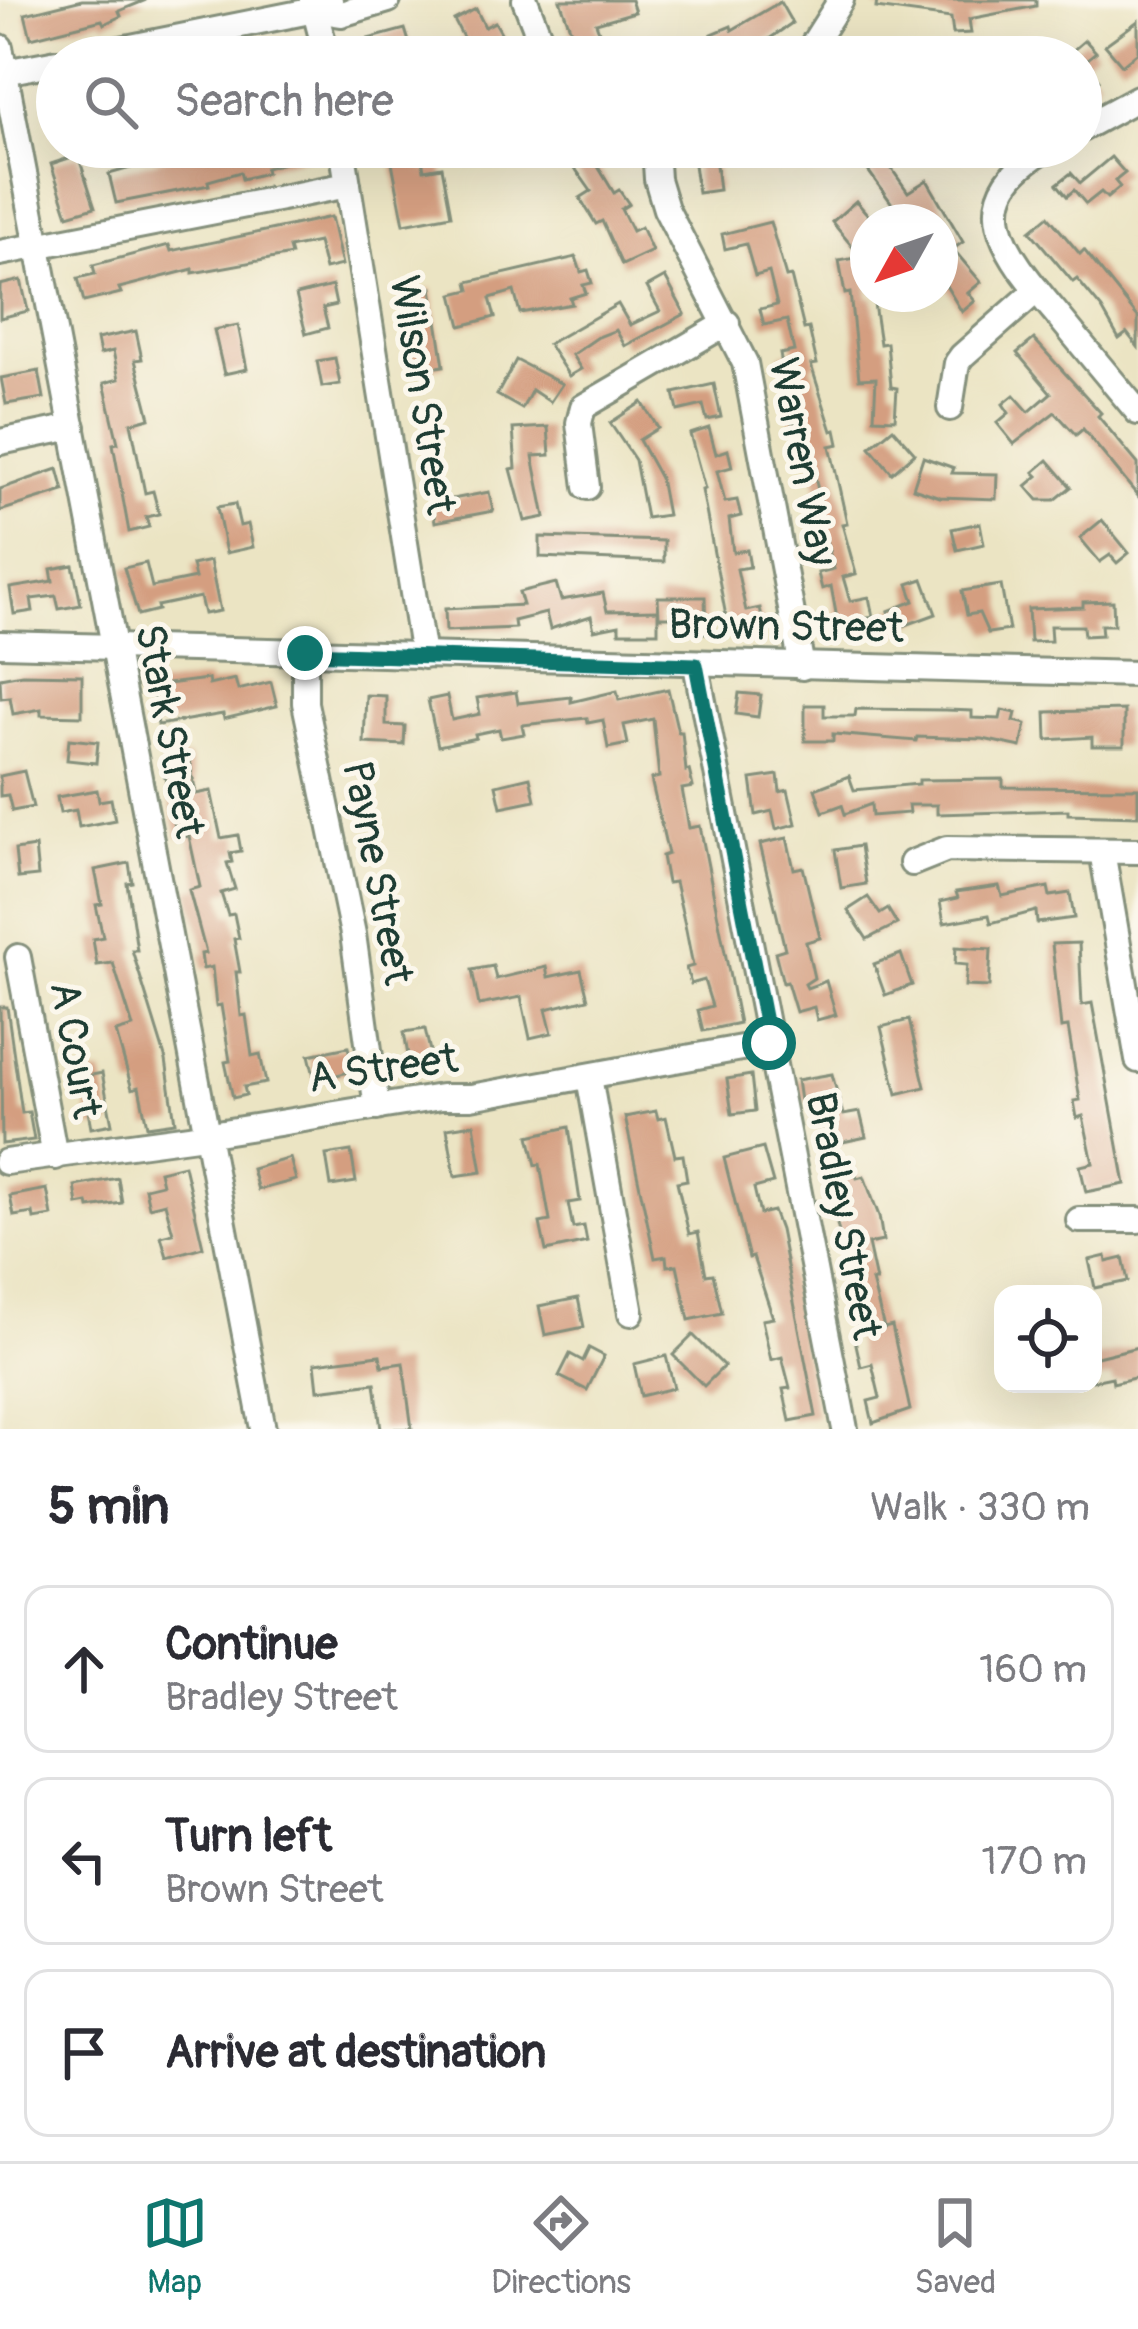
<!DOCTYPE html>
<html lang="en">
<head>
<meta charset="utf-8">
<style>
  :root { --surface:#fff; --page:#f2f2f3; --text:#2b2b33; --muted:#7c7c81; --line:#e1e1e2; --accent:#0f766e }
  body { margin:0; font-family:Pangolin,sans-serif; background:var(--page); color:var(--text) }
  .controls { position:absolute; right:36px; bottom:36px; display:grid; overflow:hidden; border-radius:24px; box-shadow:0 12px 48px #0002 }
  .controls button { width:108px; height:108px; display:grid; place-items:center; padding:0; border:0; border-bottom:3px solid var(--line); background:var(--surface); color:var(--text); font:60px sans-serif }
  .compass { position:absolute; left:850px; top:204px; width:108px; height:108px; border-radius:50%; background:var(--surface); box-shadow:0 12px 48px #0002; rotate:230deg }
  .stop { position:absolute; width:36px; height:36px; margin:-27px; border:9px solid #0f766e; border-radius:50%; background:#fff }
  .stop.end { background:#0f766e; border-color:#fff; box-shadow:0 3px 12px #0008 }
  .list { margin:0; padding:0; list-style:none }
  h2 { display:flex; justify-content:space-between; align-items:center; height:156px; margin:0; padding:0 48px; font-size:51px }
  h2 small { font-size:39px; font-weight:400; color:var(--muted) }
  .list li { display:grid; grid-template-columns:78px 1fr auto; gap:36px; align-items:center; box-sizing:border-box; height:168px; margin:0 24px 24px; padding:0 24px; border:3px solid var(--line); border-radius:24px }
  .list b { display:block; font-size:45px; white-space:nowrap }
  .list p { margin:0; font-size:39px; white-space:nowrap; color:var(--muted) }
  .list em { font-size:39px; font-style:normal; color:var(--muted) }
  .icon { flex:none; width:66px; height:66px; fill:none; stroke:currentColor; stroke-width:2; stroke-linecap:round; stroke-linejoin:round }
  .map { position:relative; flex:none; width:1138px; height:1429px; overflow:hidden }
  .search { position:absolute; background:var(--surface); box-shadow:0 12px 48px #0002; left:36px; right:36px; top:36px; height:132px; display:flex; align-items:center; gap:30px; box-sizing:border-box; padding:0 42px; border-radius:66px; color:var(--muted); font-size:45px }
  .sheet { height:732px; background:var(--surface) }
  nav { display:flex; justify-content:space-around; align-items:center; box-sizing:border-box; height:168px; border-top:3px solid var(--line); background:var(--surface); font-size:33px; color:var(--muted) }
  nav a { display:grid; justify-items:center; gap:6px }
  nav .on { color:var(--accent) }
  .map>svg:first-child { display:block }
  .building { fill:#d49e80 }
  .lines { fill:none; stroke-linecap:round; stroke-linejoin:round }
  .minor-casing { stroke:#85907c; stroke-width:30 }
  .minor { stroke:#fff; stroke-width:24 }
  .route { stroke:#0f766e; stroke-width:15 }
  .labels { text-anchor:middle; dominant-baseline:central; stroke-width:10; stroke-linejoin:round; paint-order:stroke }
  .street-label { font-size:42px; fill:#1f3d34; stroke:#fbf7ec }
</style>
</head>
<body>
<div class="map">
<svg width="1138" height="1429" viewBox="0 0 1138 1429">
  <rect width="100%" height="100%" fill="#fbf7ec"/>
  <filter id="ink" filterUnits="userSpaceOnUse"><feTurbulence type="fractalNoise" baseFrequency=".00833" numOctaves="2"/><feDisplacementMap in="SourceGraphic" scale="24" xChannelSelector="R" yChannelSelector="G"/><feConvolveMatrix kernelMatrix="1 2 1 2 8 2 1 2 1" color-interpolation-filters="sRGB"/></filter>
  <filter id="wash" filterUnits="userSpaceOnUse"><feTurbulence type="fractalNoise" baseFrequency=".004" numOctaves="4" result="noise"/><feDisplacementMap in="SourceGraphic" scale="48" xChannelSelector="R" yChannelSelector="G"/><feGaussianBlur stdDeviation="2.7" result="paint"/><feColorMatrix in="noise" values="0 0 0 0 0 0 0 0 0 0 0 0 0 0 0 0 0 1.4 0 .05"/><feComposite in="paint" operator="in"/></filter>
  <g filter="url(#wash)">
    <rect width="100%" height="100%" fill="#ebe4c3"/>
    <g id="blocks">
      <g class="building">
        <polygon points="82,0 146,0 119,11 121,16 104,24 102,20 31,38 25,14"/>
        <polygon points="560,0 631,0 635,12 596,23 604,45 579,53"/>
        <polygon points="877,0 1036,0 1036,6 969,19 971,33 953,34 951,18 876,8"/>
        <polygon points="780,2 792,23 743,57 683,57 716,43 712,34 731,26 732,30"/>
        <polygon points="476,9 485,27 495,22 504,38 494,43 506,57 464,57 456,43 464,39 454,20"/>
        <polygon points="1138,21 1138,52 1122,65 1105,45"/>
        <polygon points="405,29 410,45 395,50 397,57 369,57 364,40"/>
        <polygon points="1085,40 1096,52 1084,62 1099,80 1081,95 1081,57 1065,57"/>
        <polygon points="205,147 326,147 326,152 265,168 266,173 242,179 240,172 208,181 209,185 116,203 109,174"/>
        <polygon points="389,147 420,147 424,170 442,167 451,215 404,224"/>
        <polygon points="560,147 622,147 597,165 614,193 619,190 629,204 621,209 632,231 641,227 652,251 622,265 602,221 596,224 580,198 591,191"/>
        <polygon points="880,147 922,147 889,165 908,192 927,180 963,242 953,249 981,282 968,293 975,301 962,312 940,276 947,268 940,257 940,222 925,222 917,210 903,219 859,158"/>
        <polygon points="714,148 719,190 698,193 692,150"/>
        <polygon points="78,155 95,207 68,215 51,164"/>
        <polygon points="1111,157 1125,173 1115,181 1120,187 1107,198 1101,192 1086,204 1074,190 1067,196 1057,184 1071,173 1080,183"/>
        <polygon points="856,201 868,215 868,298 873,297 880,344 887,343 891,387 897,388 895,419 874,418 876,378 859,379 850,293 845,294 839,261 861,257 832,222"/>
        <polygon points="1048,216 1080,254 1084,250 1138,317 1138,347 1127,333 1119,339 1102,309 1077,279 1073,282 1030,231"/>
        <polygon points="331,217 342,265 325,269 318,242 289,248 291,255 193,273 193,269 119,288 121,293 84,302 78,278 95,274 93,265 169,245 171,251"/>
        <polygon points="770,222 786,277 791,276 804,329 809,328 817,364 811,365 832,431 836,430 839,444 830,446 847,523 842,524 856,574 843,577 850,601 869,597 873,617 838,624 831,586 822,589 818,573 834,569 823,529 812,532 808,512 822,509 803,420 792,423 788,408 803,404 792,369 783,371 780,354 794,351 787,320 764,325 760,309 777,305 769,272 755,276 746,244 725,249 722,234"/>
        <polygon points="576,257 581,272 588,270 592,283 583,285 586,293 570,298 572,304 520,313 514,291 490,298 495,317 461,326 453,294 470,290 468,282"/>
        <polygon points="665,277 685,314 625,346 616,330 598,337 572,355 581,369 569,376 548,344 618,304 630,325 660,311 647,287"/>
        <polygon points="21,280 28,311 0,318 0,285"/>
        <polygon points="332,286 336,305 323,308 328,328 306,334 296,295"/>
        <polygon points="432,288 444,366 415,370 409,330 401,314 412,310 408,297"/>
        <polygon points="238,325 247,369 224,374 214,330"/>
        <polygon points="136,331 142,359 135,360 150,418 131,423 145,493 153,491 159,514 146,517 149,527 129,532 113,444 118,443 104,383 119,379 113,351 100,354 97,339"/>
        <polygon points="1034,339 1101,413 1098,416 1138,464 1138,496 1083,429 1076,435 1055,412 1014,444 997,423 1009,413 1003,404 1014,395 1029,412 1051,393 1017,353"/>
        <polygon points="335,358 340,384 322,387 317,361"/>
        <polygon points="516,360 562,384 550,402 532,390 522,409 497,395"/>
        <polygon points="39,371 44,398 6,404 1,378"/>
        <polygon points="714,384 721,417 707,420 703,405 678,411 674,393"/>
        <polygon points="642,402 658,428 639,440 660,478 667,515 646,518 635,460 610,423"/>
        <polygon points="548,427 550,455 533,456 545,517 525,521 511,469 516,468 513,429"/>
        <polygon points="709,428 716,454 728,450 732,467 717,471 725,502 737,500 741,516 729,519 733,552 747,550 750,567 737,569 746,611 760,608 763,624 729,632 702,490 705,489 690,434"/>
        <polygon points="893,428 915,453 892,473 870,447"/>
        <polygon points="923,457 954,468 952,473 997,474 996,499 940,497 913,488"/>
        <polygon points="1048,460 1071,487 1055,500 1038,500 1026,486 1038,476 1034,472"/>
        <polygon points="58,469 64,491 0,511 0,489"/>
        <polygon points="489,492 493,511 435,522 432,503"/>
        <polygon points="235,504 240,526 248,524 253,547 226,553 217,507"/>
        <polygon points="1102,520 1129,553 1117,563 1110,555 1100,562 1080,538"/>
        <polygon points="980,523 984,544 957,550 952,529"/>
        <polygon points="540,537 664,541 664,562 540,557"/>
        <polygon points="210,561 220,611 204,614 200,597 157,606 158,610 138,615 124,568 146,563 152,587 195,578 192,565"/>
        <polygon points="73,565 81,605 59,609 56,596 31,599 33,611 14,614 10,588 53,581 51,569"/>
        <polygon points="923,579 936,614 895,629 888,611 914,601 908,584"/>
        <polygon points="556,583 561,600 603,593 607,611 658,610 658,632 619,632 619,625 594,630 591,616 550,629 546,613 514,621 515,628 446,631 445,609 523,605 519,592"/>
        <polygon points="1001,585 1009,630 988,633 979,613 967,615 962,591"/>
        <polygon points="658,597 705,597 706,633 691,633 690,617 659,617"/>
        <polygon points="1113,601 1114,625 1101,625 1102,635 1084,636 1083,626 1050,626 1051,641 1030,642 1028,609 1083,607 1083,602"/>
        <polygon points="22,674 82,675 82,716 41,715 41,709 13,714 10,697 1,698 0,678"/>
        <polygon points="208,679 209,685 235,679 238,690 271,682 277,706 224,719 223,714 158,725 151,686"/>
        <polygon points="668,689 678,732 682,732 686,771 689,770 693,787 682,789 689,828 700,826 739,1023 703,1031 698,1010 712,1006 704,980 691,984 686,968 693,966 685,925 675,882 667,883 662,856 668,854 651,779 659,777 653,719 624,725 628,744 608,748 603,720 588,723 587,718 522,725 524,734 501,738 499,729 475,734 476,738 438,746 428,700 447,696 452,720 480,714 477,698 516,692 518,703 571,697 571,702 617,691 619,700"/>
        <polygon points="739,693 761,695 758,717 736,714"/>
        <polygon points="366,695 386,696 386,725 405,726 404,745 364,743"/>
        <polygon points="805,705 824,705 824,716 855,716 856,709 946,710 972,711 972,718 1000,719 1002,710 1016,713 1014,721 1026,724 1021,747 983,739 917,737 916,741 833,734 833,741 805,741"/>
        <polygon points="1124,710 1124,746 1092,746 1092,737 1047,740 1046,712"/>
        <polygon points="69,739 98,742 96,763 67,760"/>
        <polygon points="189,757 196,794 211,791 221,838 238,835 241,851 230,853 232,862 227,863 235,889 221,893 228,915 234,914 239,938 234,939 240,972 236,972 241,1016 246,1015 252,1056 260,1054 266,1083 244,1087 246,1095 233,1098 225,1062 230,1061 221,1005 216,1006 212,967 203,969 201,954 206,953 189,890 200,887 189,836 177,838 162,762"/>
        <polygon points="24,771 33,807 12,811 8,795 0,796 0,776"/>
        <polygon points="778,775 780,792 788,790 796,824 776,829 772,811 756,815 751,779"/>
        <polygon points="849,776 854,790 919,784 919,780 1003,779 1003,787 1138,788 1138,816 1068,814 1068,810 937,814 937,805 908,805 909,813 872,816 871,804 845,814 842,805 823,812 815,789"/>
        <polygon points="530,777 535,800 501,807 496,785"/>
        <polygon points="97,790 99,801 111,799 115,820 79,827 76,810 60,813 57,797"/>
        <polygon points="787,838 794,869 803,867 820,938 806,942 814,978 805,984 807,988 826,981 836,1015 817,1020 814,1007 796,1012 787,982 783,983 775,952 785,949 760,844"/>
        <polygon points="860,846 866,884 841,888 835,850"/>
        <polygon points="35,847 38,876 18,878 15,850"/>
        <polygon points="129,863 132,882 127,883 137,950 132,950 166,1060 175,1122 147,1126 139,1087 132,1089 116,1032 133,1027 113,963 97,965 93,939 103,937 96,905 102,904 95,870"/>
        <polygon points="999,886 1002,896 1048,887 1050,896 1070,893 1074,918 1037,923 1036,911 991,923 989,915 944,923 940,902 958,898 956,892"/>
        <polygon points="868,897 880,914 888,909 897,924 867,939 848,910"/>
        <polygon points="1079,943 1082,1005 1092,1003 1125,1184 1086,1192 1080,1166 1093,1163 1083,1116 1077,1118 1074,1101 1080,1100 1068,1027 1061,1028 1052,944"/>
        <polygon points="956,947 991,949 989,987 965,986 967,965 955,964"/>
        <polygon points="901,954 912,985 885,995 874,964"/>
        <polygon points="493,966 496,979 546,967 548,977 581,970 588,999 546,1009 552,1033 530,1038 521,997 479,1005 472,970"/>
        <polygon points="0,1007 7,1007 22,1113 29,1112 34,1140 2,1144"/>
        <polygon points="909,1020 925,1087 897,1094 881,1027"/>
        <polygon points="425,1029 434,1069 411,1073 404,1032"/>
        <polygon points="348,1047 354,1071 315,1080 309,1055"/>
        <polygon points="102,1073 112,1124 91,1128 82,1077"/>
        <polygon points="832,1074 843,1115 860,1112 866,1137 829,1145 826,1127 818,1128 812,1099 800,1101 797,1080"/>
        <polygon points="751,1075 755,1111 732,1114 727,1079"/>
        <polygon points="656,1111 658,1119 666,1117 675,1156 683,1155 687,1180 677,1182 689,1234 698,1232 706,1275 713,1274 722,1313 689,1320 677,1265 667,1266 666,1256 655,1258 625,1117"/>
        <polygon points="474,1124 482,1172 455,1176 447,1128"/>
        <polygon points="569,1127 580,1201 568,1203 573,1228 584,1226 587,1242 546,1251 540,1223 550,1221 540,1164 536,1165 529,1136"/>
        <polygon points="763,1148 773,1183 754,1188 760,1214 773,1211 780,1230 816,1416 790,1421 783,1389 790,1388 782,1357 771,1360 762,1320 773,1318 753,1257 749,1258 724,1158"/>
        <polygon points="351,1151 356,1182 331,1186 326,1155"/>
        <polygon points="290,1158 296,1180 258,1190 252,1169"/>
        <polygon points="853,1164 857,1178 864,1176 879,1216 883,1241 868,1244 876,1281 872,1281 884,1328 892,1326 910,1410 873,1423 868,1401 880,1398 872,1364 861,1367 854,1335 859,1334 852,1303 855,1302 825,1172"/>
        <polygon points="184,1165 203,1247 167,1257 161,1236 173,1233 165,1203 149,1207 145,1188 162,1184 159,1171"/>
        <polygon points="118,1178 122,1203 89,1208 88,1203 78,1205 75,1186"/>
        <polygon points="47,1189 52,1216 34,1219 33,1213 14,1216 10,1196"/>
        <polygon points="1106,1256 1107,1262 1123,1258 1128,1281 1095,1288 1089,1260"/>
        <polygon points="578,1298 584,1327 545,1335 539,1306"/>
        <polygon points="693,1335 724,1366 704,1386 673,1355"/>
        <polygon points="1138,1347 1138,1377 1113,1383 1112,1377 1093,1381 1093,1358"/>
        <polygon points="589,1348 604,1356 587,1390 559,1376 570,1354 583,1361"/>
        <polygon points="380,1355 382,1366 403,1363 412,1429 381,1429 375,1383 318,1390 315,1363"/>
        <polygon points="666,1356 674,1388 641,1396 634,1364"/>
      </g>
    </g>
  </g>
  <g filter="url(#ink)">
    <use href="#blocks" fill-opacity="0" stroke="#85907c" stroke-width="3"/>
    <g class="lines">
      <defs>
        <g id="minor">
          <polyline points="312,0 327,57"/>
          <polyline points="525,0 547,57"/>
          <polyline points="315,10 341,14 388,0"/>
          <polyline points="0,47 263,1429"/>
          <polyline points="81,57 315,10 330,0"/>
          <polyline points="805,57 841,0"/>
          <polyline points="5,72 57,62"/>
          <polyline points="1081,129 1138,98"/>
          <polyline points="342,147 423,656"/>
          <polyline points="655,147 657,179 666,209 745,363 802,667"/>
          <path d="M1049,147C955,200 1010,258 1060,318C1086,350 1112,381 1138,412"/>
          <polyline points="0,253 348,185"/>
          <polyline points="950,408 957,363 962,356 1037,290"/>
          <polyline points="0,442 73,427"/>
          <polyline points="587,487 579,423 583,407 727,323"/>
          <polyline points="0,644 1138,674"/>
          <polyline points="305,653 305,703 353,934 377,1108"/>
          <polyline points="696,665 845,1429"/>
          <polyline points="1102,851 1138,1060"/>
          <polyline points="912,863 947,849 1138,851"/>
          <polyline points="18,957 55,1157"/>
          <polyline points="589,1077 631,1313"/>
          <polyline points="6,1162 204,1135 441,1097 471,1097 769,1043"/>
          <polyline points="1079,1220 1138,1220"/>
        </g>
      </defs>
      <use href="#minor" class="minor-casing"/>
      <use href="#minor" class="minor"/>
    </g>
  </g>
  <g class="lines" filter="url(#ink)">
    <polyline class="route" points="305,653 696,665 769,1043"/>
  </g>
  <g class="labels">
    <g class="street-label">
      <text transform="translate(422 395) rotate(81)">Wilson Street</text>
      <text transform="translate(802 462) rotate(79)">Warren Way</text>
      <text transform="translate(786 627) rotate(1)">Brown Street</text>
      <text transform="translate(169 731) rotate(79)">Stark Street</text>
      <text transform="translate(377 873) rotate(79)">Payne Street</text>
      <text transform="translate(75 1050) rotate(80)">A Court</text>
      <text transform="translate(383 1069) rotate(-8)">A Street</text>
      <text transform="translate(843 1216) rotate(79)">Bradley Street</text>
    </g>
  </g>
</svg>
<div class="controls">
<button><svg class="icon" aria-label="locate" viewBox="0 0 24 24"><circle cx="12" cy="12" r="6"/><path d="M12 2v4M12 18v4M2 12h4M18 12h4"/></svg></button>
</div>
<svg class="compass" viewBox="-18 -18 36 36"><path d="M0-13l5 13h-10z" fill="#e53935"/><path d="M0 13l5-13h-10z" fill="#7c7c81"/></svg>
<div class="stop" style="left:769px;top:1043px"></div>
<div class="stop end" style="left:305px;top:653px"></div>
<div class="search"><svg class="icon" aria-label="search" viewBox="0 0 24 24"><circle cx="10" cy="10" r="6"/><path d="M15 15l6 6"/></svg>Search here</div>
</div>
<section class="sheet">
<h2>5 min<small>Walk · 330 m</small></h2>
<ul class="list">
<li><svg class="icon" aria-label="ahead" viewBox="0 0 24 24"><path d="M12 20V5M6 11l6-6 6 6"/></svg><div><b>Continue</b><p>Bradley Street</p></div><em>160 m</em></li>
<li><svg class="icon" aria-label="left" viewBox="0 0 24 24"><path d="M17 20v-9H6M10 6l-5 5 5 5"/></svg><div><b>Turn left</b><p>Brown Street</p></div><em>170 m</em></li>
<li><svg class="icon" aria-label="arrive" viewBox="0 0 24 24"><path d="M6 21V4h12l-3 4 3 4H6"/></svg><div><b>Arrive at destination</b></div></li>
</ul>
</section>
<nav>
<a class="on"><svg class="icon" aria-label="map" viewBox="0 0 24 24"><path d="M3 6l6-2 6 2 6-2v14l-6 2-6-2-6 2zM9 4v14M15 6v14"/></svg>Map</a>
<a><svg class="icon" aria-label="directions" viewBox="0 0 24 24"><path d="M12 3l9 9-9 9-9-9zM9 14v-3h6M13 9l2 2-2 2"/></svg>Directions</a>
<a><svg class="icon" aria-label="saved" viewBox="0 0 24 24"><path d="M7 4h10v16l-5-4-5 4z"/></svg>Saved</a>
</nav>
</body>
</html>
